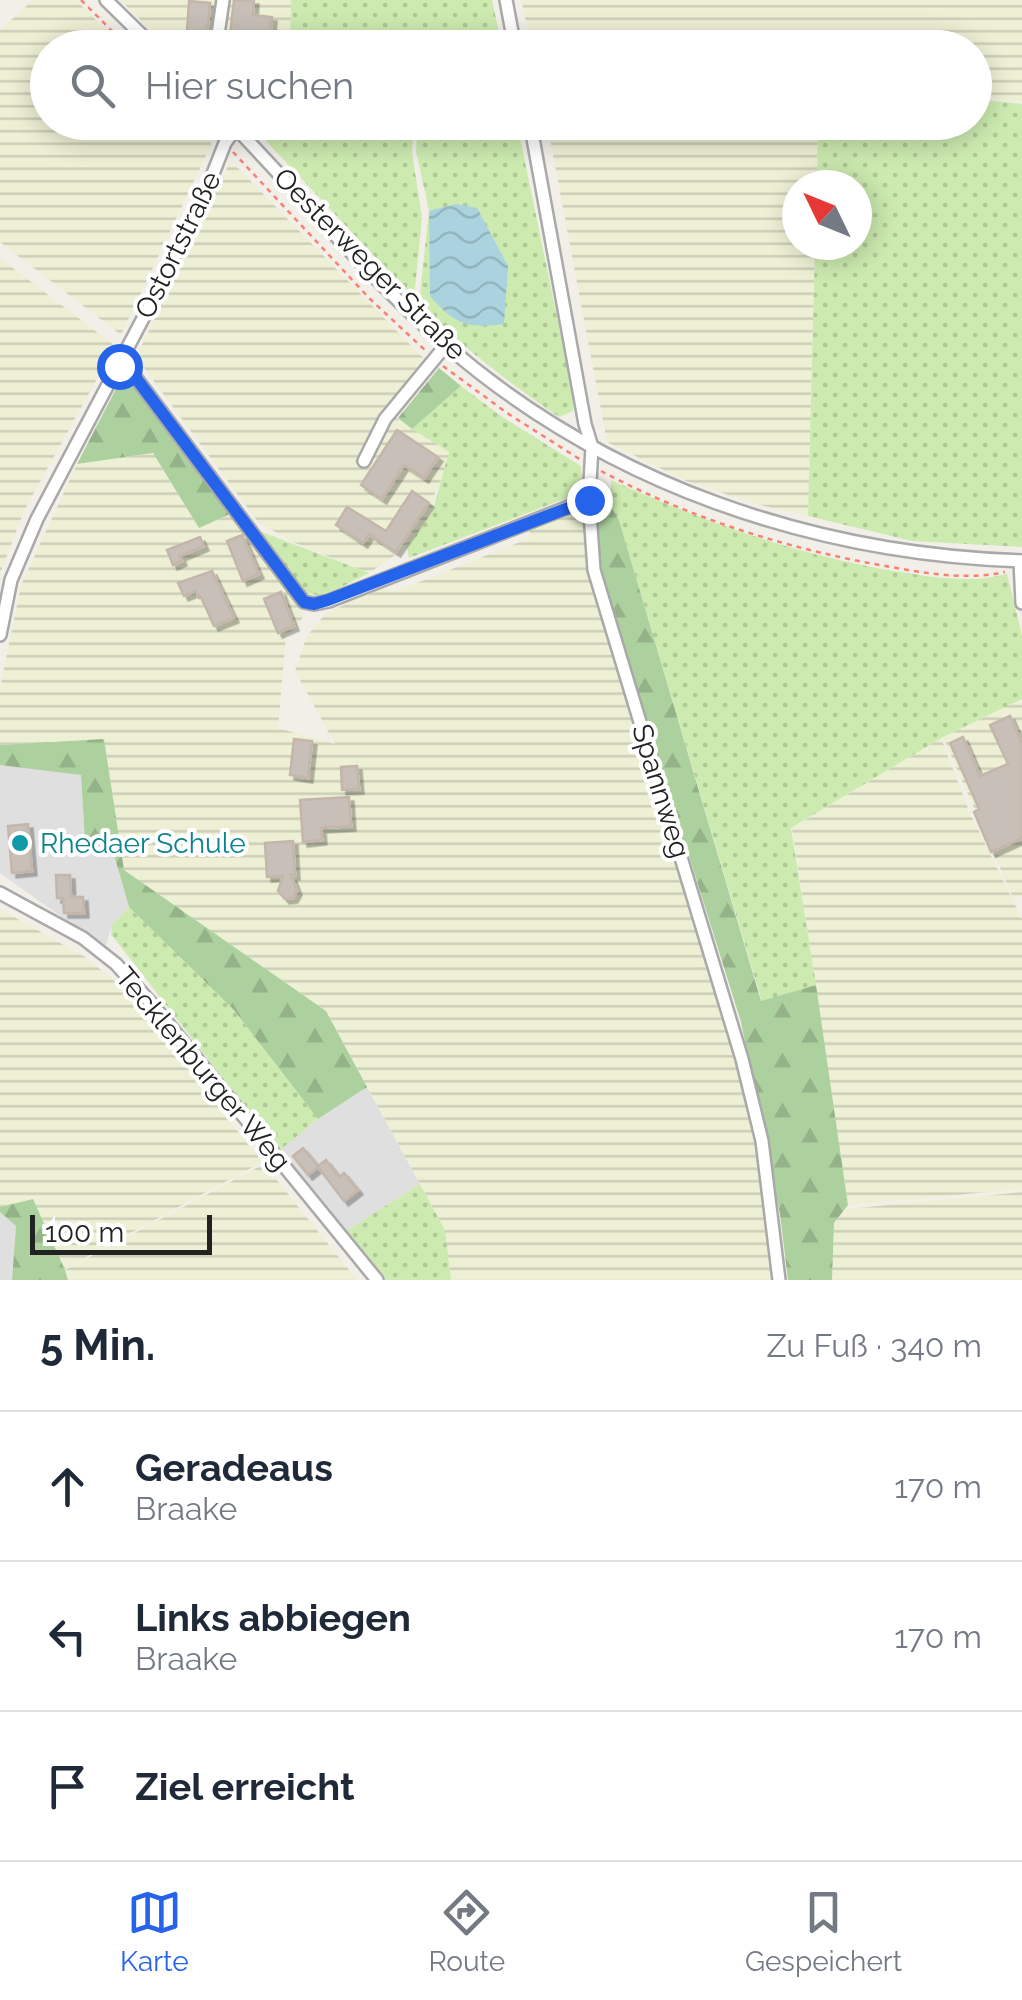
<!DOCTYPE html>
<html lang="de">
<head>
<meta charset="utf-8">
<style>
  :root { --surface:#fff; --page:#f2f2f3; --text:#1f2937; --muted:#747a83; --line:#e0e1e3; --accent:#2563eb }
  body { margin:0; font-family:Raleway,sans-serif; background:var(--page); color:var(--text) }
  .compass { position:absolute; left:782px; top:170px; width:90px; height:90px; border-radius:50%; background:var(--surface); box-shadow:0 5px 25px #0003; rotate:313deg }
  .scale { position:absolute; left:30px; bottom:25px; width:182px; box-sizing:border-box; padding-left:10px; border:5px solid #222; border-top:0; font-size:28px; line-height:35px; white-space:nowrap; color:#222; -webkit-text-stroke:8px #fff; paint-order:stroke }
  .stop { position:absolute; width:30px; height:30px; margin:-22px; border:8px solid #2563eb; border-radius:50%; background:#fff }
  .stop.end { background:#2563eb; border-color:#fff; box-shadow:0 2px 10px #0008 }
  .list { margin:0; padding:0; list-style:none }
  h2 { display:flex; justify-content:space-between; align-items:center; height:130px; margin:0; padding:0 40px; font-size:42px }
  h2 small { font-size:32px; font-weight:400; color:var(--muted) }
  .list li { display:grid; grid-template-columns:65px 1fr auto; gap:30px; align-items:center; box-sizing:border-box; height:150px; padding:0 40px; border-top:2px solid var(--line) }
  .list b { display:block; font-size:38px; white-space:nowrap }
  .list p { margin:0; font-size:32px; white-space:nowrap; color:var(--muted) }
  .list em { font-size:32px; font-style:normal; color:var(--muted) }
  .icon { flex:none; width:55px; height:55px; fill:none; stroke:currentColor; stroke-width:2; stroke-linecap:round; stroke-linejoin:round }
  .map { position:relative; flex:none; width:1022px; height:1280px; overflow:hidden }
  .search { position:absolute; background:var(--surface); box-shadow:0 5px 25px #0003; left:30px; right:30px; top:30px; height:110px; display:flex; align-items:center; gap:25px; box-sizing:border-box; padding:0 35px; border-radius:55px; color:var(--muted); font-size:38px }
  .sheet { height:580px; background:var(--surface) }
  nav { display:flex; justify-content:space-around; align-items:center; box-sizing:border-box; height:140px; border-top:2px solid var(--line); background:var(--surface); font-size:28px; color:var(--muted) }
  nav a { display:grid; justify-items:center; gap:5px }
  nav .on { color:var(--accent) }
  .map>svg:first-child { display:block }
  .residential { fill:#e0dfdf }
  .farmland { fill:url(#farmland-rules) }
  .grass { fill:url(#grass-dots) }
  .forest { fill:url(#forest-firs) }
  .water { fill:url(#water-waves) }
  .building { fill:#c7bfb8; stroke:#c4b6ab; stroke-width:2.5; filter:url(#shadow) }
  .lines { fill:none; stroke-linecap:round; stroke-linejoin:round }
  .minor-casing { stroke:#a9a9a9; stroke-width:16 }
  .path { stroke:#fa8072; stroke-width:2.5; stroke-dasharray:5 5; stroke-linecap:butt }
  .minor { stroke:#fff; stroke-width:11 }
  .route { stroke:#2563eb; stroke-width:12 }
  .culture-dot { fill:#0f9aa8; stroke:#fff; stroke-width:4 }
  .labels { text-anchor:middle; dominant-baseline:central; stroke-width:8; stroke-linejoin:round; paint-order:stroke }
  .street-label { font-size:28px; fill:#222; stroke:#fff }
  .culture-label { font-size:28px; fill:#0d838f; stroke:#fff; text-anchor:start }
</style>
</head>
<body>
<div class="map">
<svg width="1022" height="1280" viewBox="0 0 1022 1280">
  <defs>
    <pattern id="farmland-rules" width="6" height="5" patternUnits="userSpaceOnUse" patternTransform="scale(2.5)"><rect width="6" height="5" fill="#eef0d5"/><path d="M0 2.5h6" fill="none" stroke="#ccceb7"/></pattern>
    <pattern id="grass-dots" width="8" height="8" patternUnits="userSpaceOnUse" patternTransform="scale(2.5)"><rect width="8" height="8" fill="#cdebb0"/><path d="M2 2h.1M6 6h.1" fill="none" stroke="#b0c997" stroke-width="1.8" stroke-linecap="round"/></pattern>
    <pattern id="forest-firs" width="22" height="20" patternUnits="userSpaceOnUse" patternTransform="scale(2.5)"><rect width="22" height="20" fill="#add19e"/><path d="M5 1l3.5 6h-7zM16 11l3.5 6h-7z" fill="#95b388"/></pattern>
    <pattern id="water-waves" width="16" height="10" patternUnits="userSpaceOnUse" patternTransform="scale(2.5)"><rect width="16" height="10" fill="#aad3df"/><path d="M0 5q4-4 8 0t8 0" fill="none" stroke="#92b5bf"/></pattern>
    <filter id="shadow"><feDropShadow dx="4.5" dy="4.5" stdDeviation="0" flood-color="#0004"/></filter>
  </defs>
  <rect width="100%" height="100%" fill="#f2efe9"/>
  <g class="residential">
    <polygon points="0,763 81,775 85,841 110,841 129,907 112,925 105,948 0,873"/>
    <polygon points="367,1087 420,1184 345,1232 279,1151 318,1119"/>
    <polygon points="0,1212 16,1226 12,1280 0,1280"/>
  </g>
  <g class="farmland">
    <polygon points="33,0 76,0 123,47 48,48 48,122 198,123 211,135 211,145 121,335 0,242 0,30"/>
    <polygon points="120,0 291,0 290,47 211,39 209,47 169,47"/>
    <polygon points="521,0 1022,0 1022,102 975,96 974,48 564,47 531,44"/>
    <polygon points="547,123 818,123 817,185 797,185 797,245 815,245 808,516 756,504 686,481 607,442"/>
    <polygon points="229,164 236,166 424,359 384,410 449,452 446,469 435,493 432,513 407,547 369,573 293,542 258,522 136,357"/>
    <polygon points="0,258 115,346 24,511 0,574"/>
    <polygon points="153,453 199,528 230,514 304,613 298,627 286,635 278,728 335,744 295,671 307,636 326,613 383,588 397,591 530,538 529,525 573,509 584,521 586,566 605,632 744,1082 760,1174 771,1280 451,1280 445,1230 326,1011 124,870 104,740 0,745 0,688 21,585 77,464"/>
    <polygon points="1022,699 1022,895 1014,900 943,737"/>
    <polygon points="941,738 970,813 1022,919 1022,1189 848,1205 792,828"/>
    <polygon points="0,909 85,957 128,992 262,1162 64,1269 33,1199 0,1207"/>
    <polygon points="264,1164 357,1280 68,1280 65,1270"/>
    <polygon points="1022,1192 1022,1280 832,1280 834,1223 847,1209"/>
  </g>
  <g class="grass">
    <polygon points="291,0 492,0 502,47 290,47"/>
    <polygon points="975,99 1022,104 1022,547 912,541 808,516 815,245 857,245 857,185 817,185 818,123 974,122"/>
    <polygon points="249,123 414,123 412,152 422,218 414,298"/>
    <path d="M418,123H517L574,399L573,411L559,417C508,382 462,347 419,303L429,211L416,151Z"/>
    <polygon points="461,386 504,418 581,466 582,487 567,498 409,558 407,547 432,513 449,452 412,429"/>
    <path d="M611,480C706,522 790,553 894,571C932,577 970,584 1007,574L1022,635V699L943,737L791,828L816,985L762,1002L619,520L611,507Z"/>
    <polygon points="254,529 369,573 324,596 299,592"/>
    <polygon points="129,907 234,1010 318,1119 279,1151 111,934 112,925"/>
    <polygon points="420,1184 445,1230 451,1280 386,1280 345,1232"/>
  </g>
  <g class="forest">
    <polygon points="439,368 461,386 412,429 398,418"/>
    <polygon points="132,380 230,514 199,528 153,453 77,464 120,381"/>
    <polygon points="595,498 611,507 619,520 761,1001 816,985 848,1205 834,1223 832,1280 788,1280 780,1214 741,1022 599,568"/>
    <polygon points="104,739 124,870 326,1011 367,1087 318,1119 234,1010 129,907 110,841 85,842 81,775 0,765 0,745"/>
    <polygon points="33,1199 65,1270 68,1280 12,1280 16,1226 0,1212 0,1207"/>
  </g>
  <path class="water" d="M456,204L477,208L508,266L504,324C467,329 454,324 430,296L429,211Z"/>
  <g class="building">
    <polygon points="234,0 254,0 253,15 272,17 270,40 230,36"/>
    <polygon points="189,1 210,3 207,33 187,32"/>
    <polygon points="397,430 438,457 424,478 404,465 382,499 361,485"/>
    <polygon points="412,491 429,503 396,552 369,534 363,543 336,525 347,507 386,531"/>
    <polygon points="242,535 259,574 243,581 227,541"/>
    <polygon points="200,537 204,546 180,556 182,561 173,565 167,550"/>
    <polygon points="212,571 234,618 214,626 201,597 199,598 196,591 184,596 178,583"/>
    <polygon points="281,592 294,626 278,633 264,599"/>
    <polygon points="1010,716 1022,743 1022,838 991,852 974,812 979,809 950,743 963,737 980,776 1008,764 990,725"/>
    <polygon points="294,739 312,741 308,778 290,775"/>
    <polygon points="357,766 359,789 342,790 341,767"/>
    <polygon points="349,797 351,826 321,828 322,840 303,842 300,800"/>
    <polygon points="28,824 32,871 12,873 8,826"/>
    <polygon points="293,841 295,875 291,875 297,891 293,898 285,899 278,891 283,876 267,877 265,843"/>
    <polygon points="56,875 70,875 71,897 83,897 84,913 64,913 63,898 57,898"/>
    <polygon points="303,1148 318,1166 326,1160 339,1177 344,1173 358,1190 344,1201 318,1167 308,1175 293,1156"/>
  </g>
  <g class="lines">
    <defs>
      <g id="minor">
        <polyline points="106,0 155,48"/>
        <polyline points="506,0 515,48"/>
        <polyline points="216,48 223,0"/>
        <path d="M230,122C302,196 368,277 446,345C606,484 812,554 1022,561"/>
        <polyline points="530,122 585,424 592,447 589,499 594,570 742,1059 762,1141 779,1280"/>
        <polyline points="119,366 130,370 304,602 314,604 329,601 589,499"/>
        <polyline points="364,461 385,419 446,345"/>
        <polyline points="1020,561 1022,603"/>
        <polyline points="0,635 11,580 37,519 148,309 205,194 225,143 236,128"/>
        <polyline points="0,893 83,938 116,964 152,1004 377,1280"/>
      </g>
    </defs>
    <use href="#minor" class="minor-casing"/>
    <g class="path">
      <polyline points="81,0 129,48"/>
      <polyline points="204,122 217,136"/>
      <polyline points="233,152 370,299 426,351"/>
      <polyline points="443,366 507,413 581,460"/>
      <path d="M601,471C691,519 791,550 891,567C929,574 968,580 1005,572"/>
    </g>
    <use href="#minor" class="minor"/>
  </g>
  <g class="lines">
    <polyline class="route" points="119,366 130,370 304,602 314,604 328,600 589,500"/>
  </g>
  <circle class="culture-dot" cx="20" cy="843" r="10"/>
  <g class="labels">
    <g class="street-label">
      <text transform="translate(178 245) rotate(-64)">Ostortstraße</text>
      <text transform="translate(370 264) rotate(45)">Oesterweger Straße</text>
      <text transform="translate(661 791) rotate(73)">Spannweg</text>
      <text transform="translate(203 1069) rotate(50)">Tecklenburger Weg</text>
    </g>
    <g class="culture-label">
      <text x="40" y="843">Rhedaer Schule</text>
    </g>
  </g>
</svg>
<svg class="compass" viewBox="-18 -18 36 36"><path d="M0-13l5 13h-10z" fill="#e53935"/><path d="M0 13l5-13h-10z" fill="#747a83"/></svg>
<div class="scale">100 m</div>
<div class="stop" style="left:119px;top:366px"></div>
<div class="stop end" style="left:589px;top:500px"></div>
<div class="search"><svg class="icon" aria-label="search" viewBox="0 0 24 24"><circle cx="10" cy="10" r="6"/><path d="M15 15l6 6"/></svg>Hier suchen</div>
</div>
<section class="sheet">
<h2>5 Min.<small>Zu Fuß · 340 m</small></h2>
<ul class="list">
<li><svg class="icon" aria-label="ahead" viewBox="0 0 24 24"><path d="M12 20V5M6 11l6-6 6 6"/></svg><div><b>Geradeaus</b><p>Braake</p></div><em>170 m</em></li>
<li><svg class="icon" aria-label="left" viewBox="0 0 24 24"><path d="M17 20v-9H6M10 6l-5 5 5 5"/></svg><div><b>Links abbiegen</b><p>Braake</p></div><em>170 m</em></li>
<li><svg class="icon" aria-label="arrive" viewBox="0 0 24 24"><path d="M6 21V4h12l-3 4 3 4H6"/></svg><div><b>Ziel erreicht</b></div></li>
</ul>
</section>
<nav>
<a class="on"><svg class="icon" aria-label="map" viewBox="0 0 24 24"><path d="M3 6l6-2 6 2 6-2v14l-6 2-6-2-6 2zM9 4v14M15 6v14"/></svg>Karte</a>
<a><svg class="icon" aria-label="directions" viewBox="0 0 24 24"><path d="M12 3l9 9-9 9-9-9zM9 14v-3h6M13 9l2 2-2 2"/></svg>Route</a>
<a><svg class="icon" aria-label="saved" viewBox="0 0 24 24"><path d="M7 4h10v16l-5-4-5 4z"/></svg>Gespeichert</a>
</nav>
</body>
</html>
